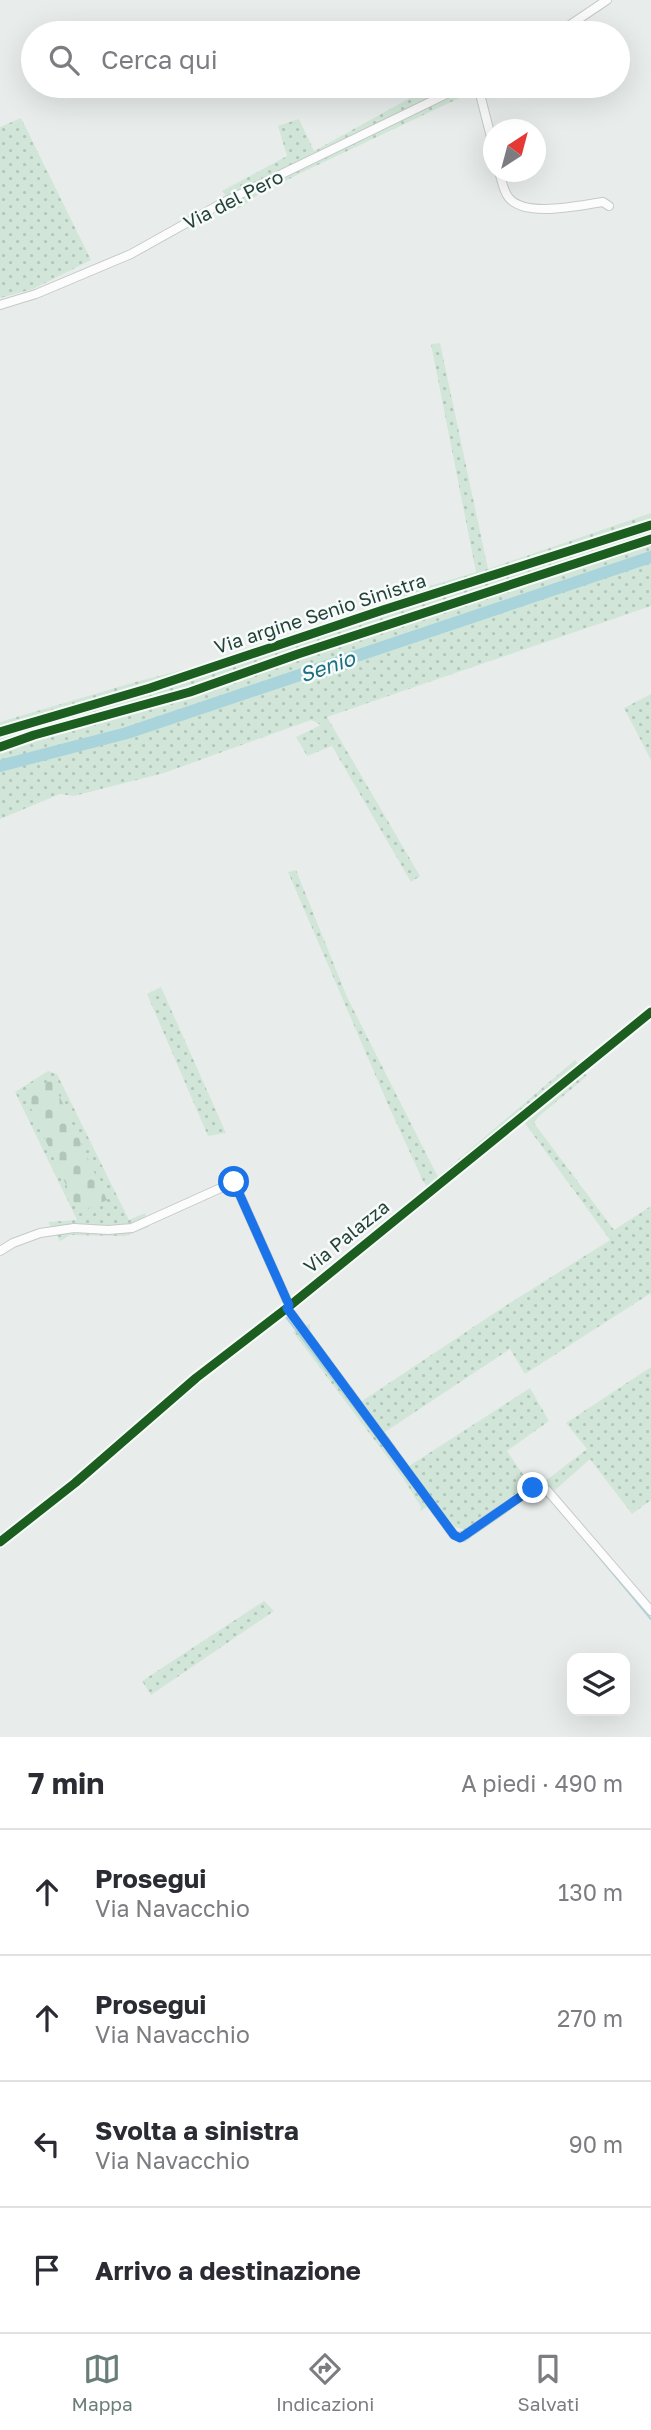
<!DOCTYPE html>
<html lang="it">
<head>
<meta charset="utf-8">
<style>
  :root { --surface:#fff; --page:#f2f2f3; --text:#2b2b33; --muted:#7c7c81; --line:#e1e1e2; --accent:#697e78 }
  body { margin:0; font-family:"Golos Text",sans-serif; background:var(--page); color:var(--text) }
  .controls { position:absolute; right:21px; bottom:21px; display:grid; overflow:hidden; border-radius:14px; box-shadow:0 7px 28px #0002 }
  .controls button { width:63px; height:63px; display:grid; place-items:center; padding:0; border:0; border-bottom:2px solid var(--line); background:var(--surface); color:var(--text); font:35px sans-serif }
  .compass { position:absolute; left:483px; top:119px; width:63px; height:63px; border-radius:50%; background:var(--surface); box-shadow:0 7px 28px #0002; rotate:36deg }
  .stop { position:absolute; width:21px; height:21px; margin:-16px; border:5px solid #1a73e8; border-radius:50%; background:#fff }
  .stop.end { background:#1a73e8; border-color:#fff; box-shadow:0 2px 7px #0008 }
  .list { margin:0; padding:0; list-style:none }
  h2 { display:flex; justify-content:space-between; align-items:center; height:91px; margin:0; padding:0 28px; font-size:30px }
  h2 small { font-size:23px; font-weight:400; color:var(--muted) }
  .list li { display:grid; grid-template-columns:46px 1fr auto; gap:21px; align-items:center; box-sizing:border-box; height:126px; padding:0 28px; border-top:2px solid var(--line) }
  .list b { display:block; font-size:26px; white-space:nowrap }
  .list p { margin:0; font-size:23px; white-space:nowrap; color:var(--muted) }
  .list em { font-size:23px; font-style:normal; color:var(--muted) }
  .icon { flex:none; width:38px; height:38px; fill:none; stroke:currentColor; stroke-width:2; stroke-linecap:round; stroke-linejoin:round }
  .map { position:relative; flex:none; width:651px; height:1737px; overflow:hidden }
  .search { position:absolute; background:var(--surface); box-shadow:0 7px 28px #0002; left:21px; right:21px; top:21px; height:77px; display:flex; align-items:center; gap:18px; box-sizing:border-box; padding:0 24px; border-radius:38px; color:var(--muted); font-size:26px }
  .sheet { height:595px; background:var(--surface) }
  nav { display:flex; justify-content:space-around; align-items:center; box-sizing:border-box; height:98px; border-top:2px solid var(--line); background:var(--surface); font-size:19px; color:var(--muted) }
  nav a { display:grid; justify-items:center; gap:4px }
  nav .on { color:var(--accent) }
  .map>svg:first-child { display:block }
  .grass { fill:url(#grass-dots) }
  .cemetery { fill:url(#cemetery-stones) }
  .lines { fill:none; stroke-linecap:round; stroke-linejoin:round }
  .stream { stroke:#a9d4db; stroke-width:2 }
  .river { stroke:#a9d4db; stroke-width:12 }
  .street-casing { stroke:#c5cac8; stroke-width:10 }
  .street { stroke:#fcfcfc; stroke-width:8 }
  .cycleway-casing { stroke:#f7fbf9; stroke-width:13 }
  .cycleway { stroke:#1b5e20; stroke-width:9 }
  .route { stroke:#1a73e8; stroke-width:9 }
  .labels { text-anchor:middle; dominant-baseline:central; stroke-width:5; stroke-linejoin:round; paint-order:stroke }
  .street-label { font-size:19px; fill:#24423a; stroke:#f7fbf9 }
  .water-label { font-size:21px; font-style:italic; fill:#1c6f80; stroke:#f7fbf9 }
</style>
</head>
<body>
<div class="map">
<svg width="651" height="1737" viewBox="0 0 651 1737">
  <defs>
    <pattern id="grass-dots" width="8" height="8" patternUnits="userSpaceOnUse" patternTransform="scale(1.75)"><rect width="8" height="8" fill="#d1e6d8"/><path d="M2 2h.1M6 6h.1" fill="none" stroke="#b3c6ba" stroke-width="1.8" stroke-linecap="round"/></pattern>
    <pattern id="cemetery-stones" width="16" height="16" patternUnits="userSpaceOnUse" patternTransform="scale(1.75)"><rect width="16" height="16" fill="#d1e6d8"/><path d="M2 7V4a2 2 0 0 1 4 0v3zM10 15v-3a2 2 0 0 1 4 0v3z" fill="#b3c6ba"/></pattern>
  </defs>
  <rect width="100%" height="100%" fill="#e8edeb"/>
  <g class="grass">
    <polygon points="432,86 469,86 470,93 307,170 259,194 238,209 222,191 287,156 278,126 299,119 314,151"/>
    <polygon points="21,118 91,260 33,289 0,298 0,127"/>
    <polygon points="440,343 488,569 651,513 651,606 327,717 420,876 411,882 332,746 307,756 296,737 321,725 311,720 164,773 74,796 60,794 0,819 0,722 132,683 332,631 407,593 476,572 431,344"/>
    <polygon points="651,694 651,760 624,708"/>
    <polygon points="296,870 347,997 438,1177 575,1060 587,1076 538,1117 534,1123 614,1230 651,1206 651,1293 525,1374 510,1349 385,1432 409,1466 530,1388 549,1421 507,1451 529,1483 466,1530 455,1527 435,1502 420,1511 421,1507 403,1478 293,1332 310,1324 310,1332 362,1401 502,1308 610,1240 524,1122 433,1194 423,1181 390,1109 288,872"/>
    <polygon points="161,987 226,1133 208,1136 147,994"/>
    <polygon points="48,1071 57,1074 129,1220 145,1213 149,1227 125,1236 70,1235 60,1241 48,1222 77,1220 15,1092"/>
    <polygon points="651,1367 651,1500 632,1514 590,1459 554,1491 544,1482 587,1449 566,1423"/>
    <polygon points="264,1601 274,1611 151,1695 142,1681"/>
  </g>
  <polygon class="cemetery" points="52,1080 107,1200 79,1213 24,1093"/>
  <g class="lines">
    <g class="stream">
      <polyline points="286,1317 395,1461"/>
      <polyline points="529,1496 536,1492 548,1497"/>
      <polyline points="566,1517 651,1619"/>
      <polyline points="453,1539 464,1541 510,1509"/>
    </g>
    <polyline class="river" points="0,766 127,733 651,557"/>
    <defs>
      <g id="street">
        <polyline points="558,33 607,0"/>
        <polyline points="478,86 494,149"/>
        <path d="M499,172C502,180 503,191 509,198C526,218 580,205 603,202L609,206"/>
        <polyline points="0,305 36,294 131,254 224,202 463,86"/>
        <polyline points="0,732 150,688 383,610 651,525"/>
        <polyline points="0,1251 13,1243 40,1233 74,1228 108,1230 132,1228 234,1182 289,1305"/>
        <polyline points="287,1308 454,1535 460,1537 465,1535 533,1488 547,1490 651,1611"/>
        <polyline points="0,1542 75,1483 196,1378 287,1308 651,1012"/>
      </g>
    </defs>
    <use href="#street" class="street-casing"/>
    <use href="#street" class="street"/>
    <defs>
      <g id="cycleway">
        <polyline points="0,732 150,688 383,610 651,525"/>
        <polyline points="0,747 34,735 190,692 298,654 651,539"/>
        <polyline points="0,1542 75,1483 196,1378 287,1308 651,1012"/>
      </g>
    </defs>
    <use href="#cycleway" class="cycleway-casing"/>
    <use href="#cycleway" class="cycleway"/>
  </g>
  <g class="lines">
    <polyline class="route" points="234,1182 289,1305 287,1308 454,1535 460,1538 465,1535 533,1488"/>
  </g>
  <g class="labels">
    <g class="street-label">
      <text transform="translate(233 199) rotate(-27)">Via del Pero</text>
      <text transform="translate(320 613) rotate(-18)">Via argine Senio Sinistra</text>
      <text transform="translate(346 1236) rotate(-39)">Via Palazza</text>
    </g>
    <g class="water-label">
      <text transform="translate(327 666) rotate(-19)">Senio</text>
    </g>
  </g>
</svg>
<div class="controls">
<button><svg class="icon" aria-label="layers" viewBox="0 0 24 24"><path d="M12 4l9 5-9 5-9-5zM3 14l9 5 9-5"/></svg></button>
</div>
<svg class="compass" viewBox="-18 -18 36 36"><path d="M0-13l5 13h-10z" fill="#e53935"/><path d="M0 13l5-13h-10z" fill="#7c7c81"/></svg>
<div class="stop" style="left:234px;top:1182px"></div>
<div class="stop end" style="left:533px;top:1488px"></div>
<div class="search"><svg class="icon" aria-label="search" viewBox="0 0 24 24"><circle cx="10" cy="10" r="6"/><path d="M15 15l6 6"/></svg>Cerca qui</div>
</div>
<section class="sheet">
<h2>7 min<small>A piedi · 490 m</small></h2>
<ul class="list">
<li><svg class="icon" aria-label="ahead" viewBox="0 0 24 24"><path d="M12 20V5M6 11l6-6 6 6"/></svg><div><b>Prosegui</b><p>Via Navacchio</p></div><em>130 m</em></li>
<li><svg class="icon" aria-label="ahead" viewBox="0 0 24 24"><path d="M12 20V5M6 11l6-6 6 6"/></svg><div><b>Prosegui</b><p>Via Navacchio</p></div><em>270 m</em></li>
<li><svg class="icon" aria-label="left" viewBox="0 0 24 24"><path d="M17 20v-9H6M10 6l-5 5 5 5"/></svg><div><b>Svolta a sinistra</b><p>Via Navacchio</p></div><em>90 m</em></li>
<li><svg class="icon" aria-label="arrive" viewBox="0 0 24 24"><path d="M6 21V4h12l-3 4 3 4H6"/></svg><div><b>Arrivo a destinazione</b></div></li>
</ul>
</section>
<nav>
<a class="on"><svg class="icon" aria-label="map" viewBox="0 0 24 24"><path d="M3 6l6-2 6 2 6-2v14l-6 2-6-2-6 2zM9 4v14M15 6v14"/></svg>Mappa</a>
<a><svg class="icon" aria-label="directions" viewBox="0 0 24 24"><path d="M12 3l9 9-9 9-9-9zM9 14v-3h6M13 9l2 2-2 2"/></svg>Indicazioni</a>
<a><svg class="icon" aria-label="saved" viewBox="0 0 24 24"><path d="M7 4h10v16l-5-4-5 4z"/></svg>Salvati</a>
</nav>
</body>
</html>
